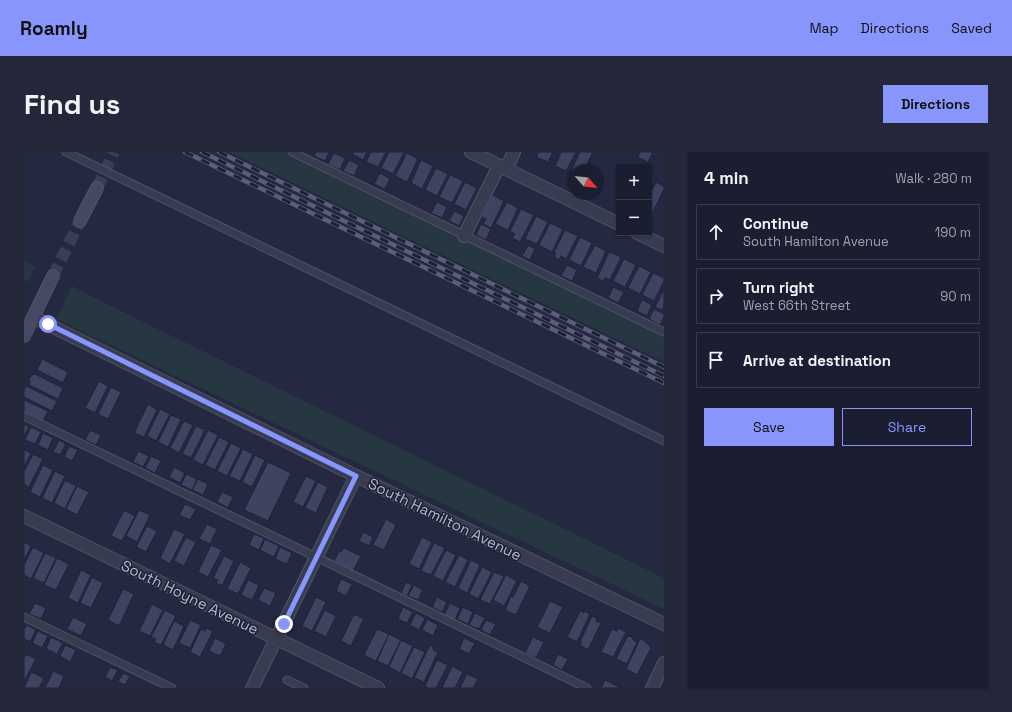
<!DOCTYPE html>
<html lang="en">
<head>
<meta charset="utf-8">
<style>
  :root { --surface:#1b1e31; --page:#242739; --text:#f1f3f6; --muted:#a0a2ab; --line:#393c4d; --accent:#8895fd }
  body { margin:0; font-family:"Space Grotesk",sans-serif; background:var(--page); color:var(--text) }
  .controls { position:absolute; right:12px; top:12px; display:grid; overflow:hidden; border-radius:0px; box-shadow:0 1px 3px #0004 }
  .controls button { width:36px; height:36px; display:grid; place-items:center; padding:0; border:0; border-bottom:1px solid var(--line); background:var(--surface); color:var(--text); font:20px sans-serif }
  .compass { position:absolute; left:544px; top:12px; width:36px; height:36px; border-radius:50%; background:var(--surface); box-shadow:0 1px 3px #0004; rotate:117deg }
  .stop { position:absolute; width:12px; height:12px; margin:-9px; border:3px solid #8895fd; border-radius:50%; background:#fff }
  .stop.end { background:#8895fd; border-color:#fff; box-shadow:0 1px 4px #0008 }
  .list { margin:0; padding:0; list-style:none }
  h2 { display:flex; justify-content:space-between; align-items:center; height:52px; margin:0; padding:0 16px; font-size:17px }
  h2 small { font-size:13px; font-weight:400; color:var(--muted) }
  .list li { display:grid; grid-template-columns:26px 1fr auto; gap:12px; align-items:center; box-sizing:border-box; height:56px; margin:0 8px 8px; padding:0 8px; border:1px solid var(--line); border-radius:0px }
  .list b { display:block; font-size:15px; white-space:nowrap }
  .list p { margin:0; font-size:13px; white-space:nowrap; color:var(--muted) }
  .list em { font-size:13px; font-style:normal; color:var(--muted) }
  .actions { display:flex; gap:8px; padding:12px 16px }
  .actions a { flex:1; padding:9px 0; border:1px solid var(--accent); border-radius:0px; text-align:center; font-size:14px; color:var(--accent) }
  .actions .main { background:var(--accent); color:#111 }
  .icon { flex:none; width:22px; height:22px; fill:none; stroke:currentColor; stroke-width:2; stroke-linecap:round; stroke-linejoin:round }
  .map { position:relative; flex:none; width:640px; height:536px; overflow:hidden; border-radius:0px }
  header { display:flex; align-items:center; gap:24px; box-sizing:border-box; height:56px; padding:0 20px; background:var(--accent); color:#111 }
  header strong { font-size:19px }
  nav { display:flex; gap:22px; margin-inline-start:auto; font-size:14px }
  .intro { display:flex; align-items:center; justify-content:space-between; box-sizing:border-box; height:96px; padding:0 24px }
  h1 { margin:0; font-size:28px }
  .button { padding:10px 18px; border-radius:0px; background:var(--accent); color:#111; font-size:14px; font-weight:700 }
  main { display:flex; gap:24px; padding:0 24px }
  aside { flex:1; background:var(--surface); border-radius:0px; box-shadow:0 1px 3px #0004 }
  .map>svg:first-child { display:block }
  .green { fill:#263742 }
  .building { fill:#3e435f; stroke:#1f2338 }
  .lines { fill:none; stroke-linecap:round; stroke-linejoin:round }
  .secondary-tunnel { stroke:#3a3d56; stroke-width:12; stroke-dasharray:12 6; stroke-linecap:butt }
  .lane-casing { stroke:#505468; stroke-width:9 }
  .street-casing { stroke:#505468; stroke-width:14 }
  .secondary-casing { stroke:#505468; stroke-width:14 }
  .lane { stroke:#383c51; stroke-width:7 }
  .street { stroke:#383c51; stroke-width:12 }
  .secondary { stroke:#464964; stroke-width:12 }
  .rail-casing { stroke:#5a5e78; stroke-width:4.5 }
  .rail { stroke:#1d2136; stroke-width:3; stroke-dasharray:9; stroke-linecap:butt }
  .route { stroke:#8895fd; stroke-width:5 }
  .labels { text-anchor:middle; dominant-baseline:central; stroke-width:3; stroke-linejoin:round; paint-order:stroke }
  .street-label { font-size:15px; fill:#b5b7cb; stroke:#1d2136 }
</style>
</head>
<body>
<header>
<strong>Roamly</strong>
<nav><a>Map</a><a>Directions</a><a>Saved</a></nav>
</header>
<div class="intro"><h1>Find us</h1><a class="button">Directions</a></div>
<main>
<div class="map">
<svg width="640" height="536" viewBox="0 0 640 536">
  <rect width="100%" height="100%" fill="#242841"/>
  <g class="green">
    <polygon points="205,0 260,0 640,184 640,210"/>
    <polygon points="0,109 11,115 4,130 0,128"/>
    <polygon points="48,134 73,147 640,426 640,457 32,167"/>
  </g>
  <g class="building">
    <polygon points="292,0 305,0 301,9 290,4"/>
    <polygon points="329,0 343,0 339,8 328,2"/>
    <polygon points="347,0 362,0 354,15 342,10"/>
    <polygon points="365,0 380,0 369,22 357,16"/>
    <polygon points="515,0 529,0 524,10 512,5"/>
    <polygon points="537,0 552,0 542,19 531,14"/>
    <polygon points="556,0 569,0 560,18 550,18 550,28 544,25"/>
    <polygon points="616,0 629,0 624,10 614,5"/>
    <polygon points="310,1 321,6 316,18 304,12"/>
    <polygon points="383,1 394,7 383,30 371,24"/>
    <polygon points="325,8 335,13 330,24 319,19"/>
    <polygon points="397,8 409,14 398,37 387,31"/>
    <polygon points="412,16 424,22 413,44 401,38"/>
    <polygon points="356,21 366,27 361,37 350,32"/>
    <polygon points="426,23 439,29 428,51 415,45"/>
    <polygon points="625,26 630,29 625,39"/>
    <polygon points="441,30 453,36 442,58 430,52"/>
    <polygon points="632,30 640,35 640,37 628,62 625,61 625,44"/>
    <polygon points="468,43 480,49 467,76 459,72 462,67 457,65"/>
    <polygon points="413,50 423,55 418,66 407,61"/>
    <polygon points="483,50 494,56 484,78 471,72"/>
    <polygon points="497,57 510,63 496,90 488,86 491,82 486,79"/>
    <polygon points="430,59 440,64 435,74 425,69"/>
    <polygon points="512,64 524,70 513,92 501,87"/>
    <polygon points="526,71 539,77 528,100 515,93"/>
    <polygon points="457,72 467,77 462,88 452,83"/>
    <polygon points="541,78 554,84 542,107 537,104 535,108 530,105 532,101 530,100"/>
    <polygon points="556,85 568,91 557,114 545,108"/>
    <polygon points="504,93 511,97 506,108 498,104"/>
    <polygon points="571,93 582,99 572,121 559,115"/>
    <polygon points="585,100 597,105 586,128 581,126 579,129 573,126"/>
    <polygon points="600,107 612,113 601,135 589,129"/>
    <polygon points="543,113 553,118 548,129 537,124"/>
    <polygon points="615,114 627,120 616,142 604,136"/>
    <polygon points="629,121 640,126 640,129 630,149 618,143"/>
    <polygon points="589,135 600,140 594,151 584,146"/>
    <polygon points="640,137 640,154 638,158 631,155"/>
    <polygon points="618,148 628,153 623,164 613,159"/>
    <polygon points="630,157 640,162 640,165 636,173 625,167"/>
    <polygon points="18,207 44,220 39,231 13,218"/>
    <polygon points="11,222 39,236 34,247 5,233 6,230 5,227 8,223"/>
    <polygon points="75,229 84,234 71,261 61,256"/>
    <polygon points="2,234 33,249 28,259 0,245 0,237"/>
    <polygon points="87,235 97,240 84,267 74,262"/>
    <polygon points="0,248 24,259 19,269 0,260"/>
    <polygon points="124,252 133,258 120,285 110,281"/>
    <polygon points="136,257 146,262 132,289 123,284"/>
    <polygon points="147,263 157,267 144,295 134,290"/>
    <polygon points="160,269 169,273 155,301 146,296"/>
    <polygon points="0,272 5,275 0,285"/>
    <polygon points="172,274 181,278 167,306 158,302"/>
    <polygon points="7,275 17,280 11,292 1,288"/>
    <polygon points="66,278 77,283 72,293 61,288"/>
    <polygon points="184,278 194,283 179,313 169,308"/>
    <polygon points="19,281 29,286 24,298 14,293"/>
    <polygon points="195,285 205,290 191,318 181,313"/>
    <polygon points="35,288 42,292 36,303 29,300"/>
    <polygon points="207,291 217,296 203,324 193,319"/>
    <polygon points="45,294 54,298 48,309 40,305"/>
    <polygon points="219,297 229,302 216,329 205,324"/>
    <polygon points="0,298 7,301 0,315"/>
    <polygon points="114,299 125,304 119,315 109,310"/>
    <polygon points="9,302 19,307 5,335 0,332 0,320"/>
    <polygon points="231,303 241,308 228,335 218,330"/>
    <polygon points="127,304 137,309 131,321 121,316"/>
    <polygon points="244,310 267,321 244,369 220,358"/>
    <polygon points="19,313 29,318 16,345 6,340"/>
    <polygon points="150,315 161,321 156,331 145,325"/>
    <polygon points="31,319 41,324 28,351 18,346"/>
    <polygon points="162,322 173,327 168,338 157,333"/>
    <polygon points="282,324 292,329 279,355 269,350"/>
    <polygon points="174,327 184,332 179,343 168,338"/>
    <polygon points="41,328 52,334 41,357 30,351"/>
    <polygon points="294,330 304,335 292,361 281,356"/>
    <polygon points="53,334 65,340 53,363 42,357"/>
    <polygon points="198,340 209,345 204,356 193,350"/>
    <polygon points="161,352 172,357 166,368 155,363"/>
    <polygon points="100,358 111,364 98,389 87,384"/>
    <polygon points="115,358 126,363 113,390 102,384"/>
    <polygon points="362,367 372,373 360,398 349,393"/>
    <polygon points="183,372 193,377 186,392 175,387"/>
    <polygon points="123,374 133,379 122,400 112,395"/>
    <polygon points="150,377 161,382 146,412 136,406"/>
    <polygon points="339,380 349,385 345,394 335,389"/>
    <polygon points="230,382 240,386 235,398 225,393"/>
    <polygon points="162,385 172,390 160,414 150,409"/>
    <polygon points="398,385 408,390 395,417 385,412"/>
    <polygon points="241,387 255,394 250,405 236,398"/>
    <polygon points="0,390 7,394 0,409"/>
    <polygon points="410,391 421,396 407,423 397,419"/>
    <polygon points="187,393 198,398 184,425 174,420"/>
    <polygon points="9,395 20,401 7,427 0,423 0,413"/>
    <polygon points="256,395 268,401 263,412 251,407"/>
    <polygon points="320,396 337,404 329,419 310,409 315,399 317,400"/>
    <polygon points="422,398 432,403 419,429 409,424"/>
    <polygon points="21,401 32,406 20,431 9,426"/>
    <polygon points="435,403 444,408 431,435 421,430"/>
    <polygon points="200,404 210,409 198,434 192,431 194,428 189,426"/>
    <polygon points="33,406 45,412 32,438 20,433"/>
    <polygon points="447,408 456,413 443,441 434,436"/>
    <polygon points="216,410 227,416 214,442 203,437"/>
    <polygon points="458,415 468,420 454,447 445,442"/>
    <polygon points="57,418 67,423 54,451 44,446"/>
    <polygon points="470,420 480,424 466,452 456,448"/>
    <polygon points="482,423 493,429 480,454 469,448"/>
    <polygon points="68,425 79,431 67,456 56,451"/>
    <polygon points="317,427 328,432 322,444 312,439"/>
    <polygon points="224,428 235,433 228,448 217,443"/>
    <polygon points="497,429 506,434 492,463 481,458 487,444 489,445"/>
    <polygon points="382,430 388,433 383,444 377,441"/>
    <polygon points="390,433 399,438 394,448 384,444"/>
    <polygon points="240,436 252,441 246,454 234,448"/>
    <polygon points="99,437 110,442 95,474 84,468"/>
    <polygon points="292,445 302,450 288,479 278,474"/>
    <polygon points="413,445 423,450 418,460 408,455"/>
    <polygon points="526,449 539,455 526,481 513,475"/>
    <polygon points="11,451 22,456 17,467 5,462"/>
    <polygon points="426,451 436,456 431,468 420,463"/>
    <polygon points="128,452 139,458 126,484 115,479"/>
    <polygon points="379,455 389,460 383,471 374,467"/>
    <polygon points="439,455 449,460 444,472 433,467"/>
    <polygon points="141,458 152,464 137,493 130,490 132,487 127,485"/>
    <polygon points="301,458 312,464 302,485 290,479"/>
    <polygon points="557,459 560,461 560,459 566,462 553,490 543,485 555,461"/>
    <polygon points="392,461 401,466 395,478 386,473"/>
    <polygon points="451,461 461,466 455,477 445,473"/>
    <polygon points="330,462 340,467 327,494 317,489"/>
    <polygon points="568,464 573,467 572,469 577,471 564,498 556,493 558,490 556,490"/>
    <polygon points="49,465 63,472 57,484 43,477"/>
    <polygon points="403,467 414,473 409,484 398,478"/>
    <polygon points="166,468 177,473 166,496 155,491"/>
    <polygon points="462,468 472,472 466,483 457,478"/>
    <polygon points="150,469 160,474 149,498 139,493"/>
    <polygon points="3,473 12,478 6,490 0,487 0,478"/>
    <polygon points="182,476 189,479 176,505 166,500 177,477 181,479"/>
    <polygon points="594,476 602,480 589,505 577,500 588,477 593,479"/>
    <polygon points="353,477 365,482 352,509 340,503"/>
    <polygon points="14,479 24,484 18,496 8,491"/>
    <polygon points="365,482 377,488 364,514 353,509"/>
    <polygon points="606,484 609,486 609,488 613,490 603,512 592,507 603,485"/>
    <polygon points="27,485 39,491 33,502 22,497"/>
    <polygon points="509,485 520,490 512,506 501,501"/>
    <polygon points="191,486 202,492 196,504 185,499"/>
    <polygon points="440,486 451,491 445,502 435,497"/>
    <polygon points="616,487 621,489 627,496 613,523 602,517"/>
    <polygon points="377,488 389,494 376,521 365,515"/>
    <polygon points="41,493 52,498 46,510 36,504"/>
    <polygon points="406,493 410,495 409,498 414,500 400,530 390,526"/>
    <polygon points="390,495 401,500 388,527 377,521"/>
    <polygon points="2,502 12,507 0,530 0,506"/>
    <polygon points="534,502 544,507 538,518 529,513"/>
    <polygon points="413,508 424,513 412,536 404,536 401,534"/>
    <polygon points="428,514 439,520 431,536 418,536"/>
    <polygon points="86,515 94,518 88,529 81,525"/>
    <polygon points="29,519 40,524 35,536 21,536"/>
    <polygon points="7,520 20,526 15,536 0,536"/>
    <polygon points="99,521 106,524 101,533 94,530"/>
    <polygon points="443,522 454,527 449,536 436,536"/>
    <polygon points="581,528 597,536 577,536"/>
  </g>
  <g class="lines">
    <g class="secondary-tunnel">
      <polyline points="73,36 90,0"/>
      <polyline points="29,124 56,69"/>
    </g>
    <defs>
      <g id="lane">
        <polyline points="42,0 640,289"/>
        <polyline points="268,0 640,180"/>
        <polyline points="0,264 563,536"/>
        <polyline points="0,465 148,536"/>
        <polyline points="263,528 280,536"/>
      </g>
      <g id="street">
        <polyline points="447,0 595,72"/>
        <polyline points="482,17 490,0"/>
        <polyline points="613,81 640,94"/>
        <polyline points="440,84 475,14"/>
        <polyline points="9,165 332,324 640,472"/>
        <polyline points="0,364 354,536"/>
        <polyline points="228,536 332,324"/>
        <polyline points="628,536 640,511"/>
      </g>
      <g id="secondary">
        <polyline points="56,69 73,36"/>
        <polyline points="0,184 29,124"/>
      </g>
    </defs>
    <use href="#lane" class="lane-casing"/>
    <use href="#street" class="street-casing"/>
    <use href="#secondary" class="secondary-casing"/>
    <use href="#lane" class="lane"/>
    <use href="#street" class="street"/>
    <use href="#secondary" class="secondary"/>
    <defs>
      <g id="rail">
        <polyline points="161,0 640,231"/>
        <polyline points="178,0 640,224"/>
        <polyline points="195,0 640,215"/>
      </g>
    </defs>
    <use href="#rail" class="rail-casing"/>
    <use href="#rail" class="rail"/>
  </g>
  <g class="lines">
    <polyline class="route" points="24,172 332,324 260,472"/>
  </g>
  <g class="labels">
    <g class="street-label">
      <text transform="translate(421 367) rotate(26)">South Hamilton Avenue</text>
      <text transform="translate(166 445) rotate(26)">South Hoyne Avenue</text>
    </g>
  </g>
</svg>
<div class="controls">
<button>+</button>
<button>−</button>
</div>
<svg class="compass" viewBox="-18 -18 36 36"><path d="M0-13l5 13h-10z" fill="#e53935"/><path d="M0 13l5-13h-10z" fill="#a0a2ab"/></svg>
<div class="stop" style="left:24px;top:172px"></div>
<div class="stop end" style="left:260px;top:472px"></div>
</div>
<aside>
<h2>4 min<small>Walk · 280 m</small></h2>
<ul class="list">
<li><svg class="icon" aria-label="ahead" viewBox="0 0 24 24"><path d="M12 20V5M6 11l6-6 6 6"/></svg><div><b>Continue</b><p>South Hamilton Avenue</p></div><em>190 m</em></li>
<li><svg class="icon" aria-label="right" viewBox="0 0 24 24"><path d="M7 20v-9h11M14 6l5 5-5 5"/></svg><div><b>Turn right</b><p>West 66th Street</p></div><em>90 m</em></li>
<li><svg class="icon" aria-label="arrive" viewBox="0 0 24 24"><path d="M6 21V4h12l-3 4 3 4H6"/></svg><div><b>Arrive at destination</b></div></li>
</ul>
<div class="actions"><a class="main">Save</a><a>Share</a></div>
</aside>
</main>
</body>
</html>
